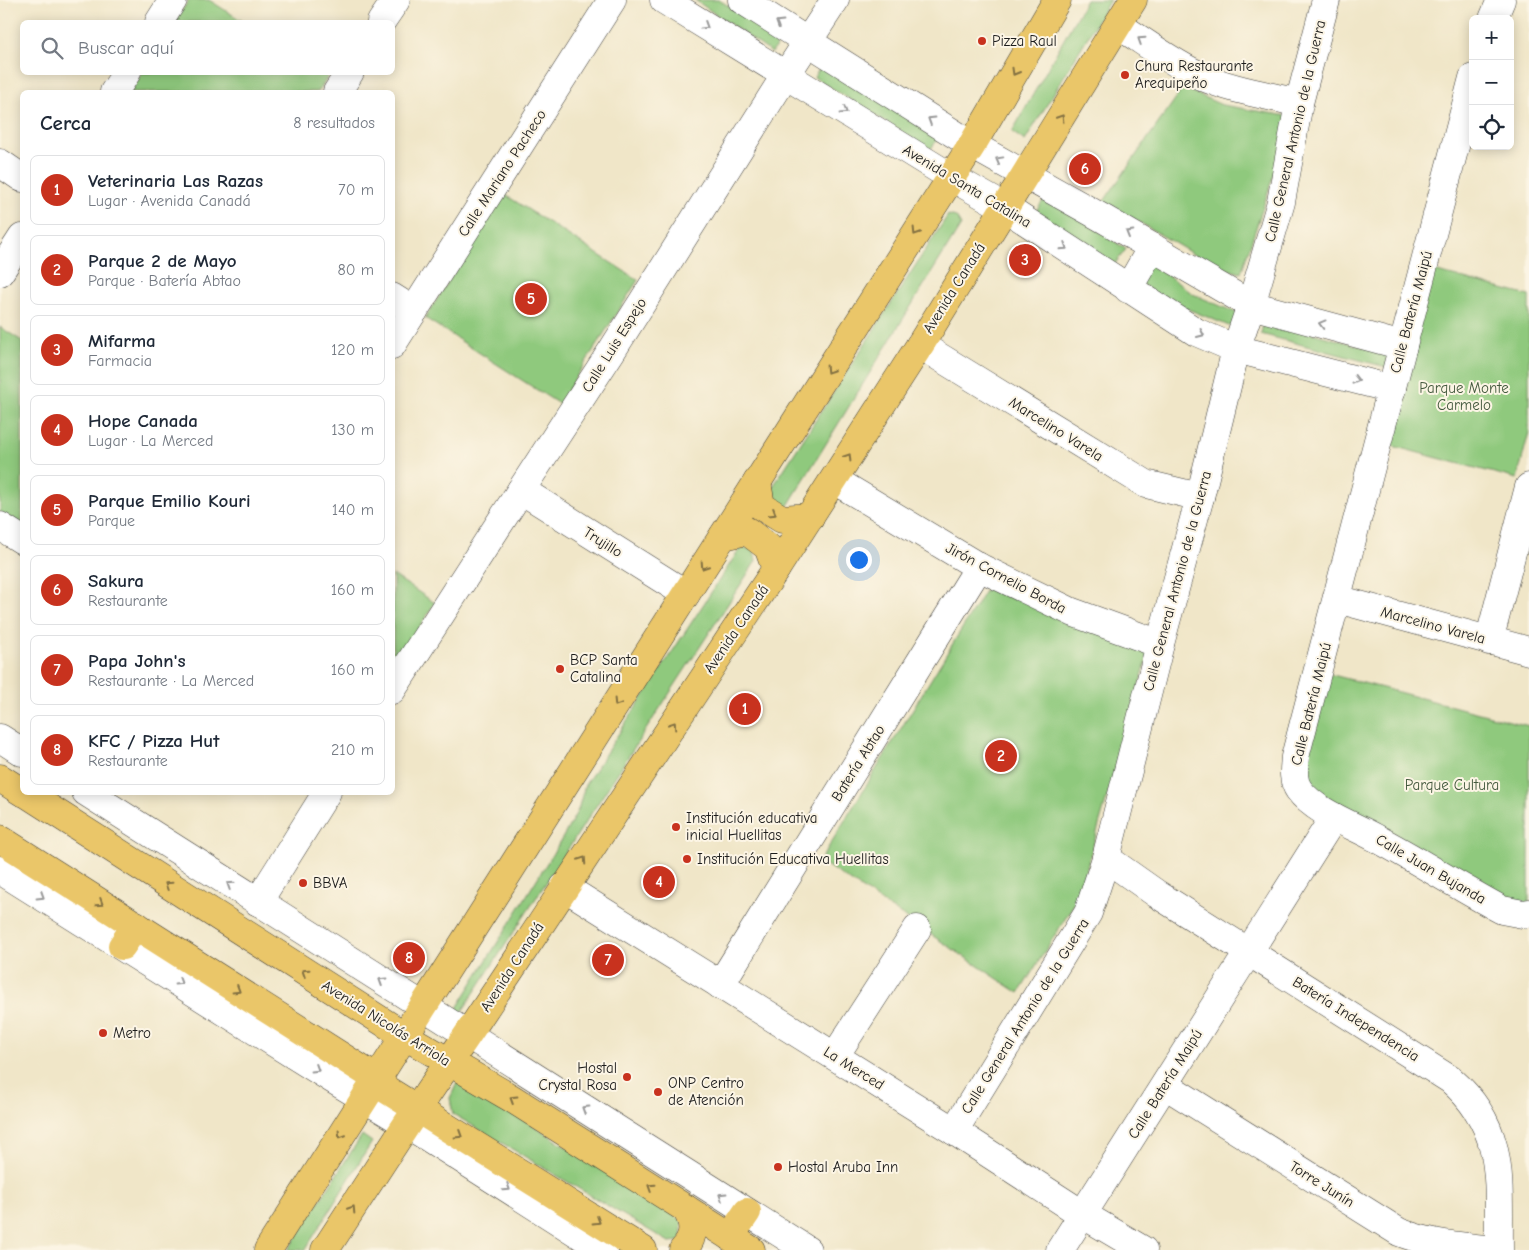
<!DOCTYPE html>
<html lang="es">
<head>
<meta charset="utf-8">
<style>
  :root { --surface:#fff; --page:#f2f2f3; --text:#1f2937; --muted:#747a83; --line:#e0e1e3; --accent:#c8321e }
  body { margin:0; font-family:"Comic Neue",sans-serif; background:var(--page); color:var(--text) }
  .controls { position:absolute; right:15px; top:15px; display:grid; overflow:hidden; border-radius:8px; box-shadow:0 2px 12px #0003 }
  .controls button { width:45px; height:45px; display:grid; place-items:center; padding:0; border:0; border-bottom:1px solid var(--line); background:var(--surface); color:var(--text); font:25px sans-serif }
  .you { position:absolute; left:858px; top:559px; width:18px; height:18px; margin:-12px; border:4px solid #fff; border-radius:50%; background:#1a73e8; box-shadow:0 0 0 8px #1a73e833 }
  .badge { display:grid; place-items:center; width:32px; height:32px; border-radius:50%; background:var(--accent); color:#fff; font-size:16px; font-weight:700 }
  .pin { position:absolute; translate:-50% -50%; border:2px solid #fff; box-shadow:0 1px 5px #0006 }
  .list { margin:0; padding:0; list-style:none }
  h2 { display:flex; justify-content:space-between; align-items:center; height:65px; margin:0; padding:0 20px; font-size:21px }
  h2 small { font-size:16px; font-weight:400; color:var(--muted) }
  .list li { display:grid; grid-template-columns:32px 1fr auto; gap:15px; align-items:center; box-sizing:border-box; height:70px; margin:0 10px 10px; padding:0 10px; border:1px solid var(--line); border-radius:8px }
  .list b { display:block; font-size:19px; white-space:nowrap }
  .list p { margin:0; font-size:16px; white-space:nowrap; color:var(--muted) }
  .list em { font-size:16px; font-style:normal; color:var(--muted) }
  .icon { flex:none; width:28px; height:28px; fill:none; stroke:currentColor; stroke-width:2; stroke-linecap:round; stroke-linejoin:round }
  .map { position:relative; flex:none; width:1529px; height:1250px; overflow:hidden }
  .search { position:absolute; background:var(--surface); box-shadow:0 2px 12px #0003; left:20px; top:20px; width:375px; height:55px; display:flex; align-items:center; gap:12px; box-sizing:border-box; padding:0 18px; border-radius:8px; color:var(--muted); font-size:19px }
  .panel { position:absolute; background:var(--surface); box-shadow:0 2px 12px #0003; left:20px; top:90px; width:375px; height:705px; border-radius:8px }
  .map>svg:first-child { display:block }
  .green { fill:#8fc97d; stroke:#56724c }
  .lines { fill:none; stroke-linecap:round; stroke-linejoin:round }
  .minor-casing { stroke:#3c3a36; stroke-width:29 }
  .major-casing { stroke:#3c3a36; stroke-width:29 }
  .minor { stroke:#fff; stroke-width:28 }
  .major { stroke:#eac669; stroke-width:28 }
  .oneway { stroke:#999 }
  .oneway2 { stroke:#837142 }
  .poi-dot { fill:#c8321e; stroke:#fcf5e5; stroke-width:2 }
  .labels { text-anchor:middle; dominant-baseline:central; stroke-width:4; stroke-linejoin:round; paint-order:stroke }
  .poi-label { font-size:15px; fill:#1c1c1c; stroke:#fcf5e5; text-anchor:start }
  .street-label { font-size:15px; fill:#1c1c1c; stroke:#fcf5e5 }
  .park-label { font-size:15px; fill:#44593e; stroke:#fcf5e5 }
</style>
</head>
<body>
<div class="map">
<svg width="1529" height="1250" viewBox="0 0 1529 1250">
  <rect width="100%" height="100%" fill="#fcf5e5"/>
  <filter id="ink" filterUnits="userSpaceOnUse"><feTurbulence type="fractalNoise" baseFrequency=".02" numOctaves="2"/><feDisplacementMap in="SourceGraphic" scale="10" xChannelSelector="R" yChannelSelector="G"/><feConvolveMatrix kernelMatrix="1 2 1 2 8 2 1 2 1" color-interpolation-filters="sRGB"/></filter>
  <filter id="wash" filterUnits="userSpaceOnUse"><feTurbulence type="fractalNoise" baseFrequency=".0096" numOctaves="4" result="noise"/><feDisplacementMap in="SourceGraphic" scale="20" xChannelSelector="R" yChannelSelector="G"/><feGaussianBlur stdDeviation="1.12" result="paint"/><feColorMatrix in="noise" values="0 0 0 0 0 0 0 0 0 0 0 0 0 0 0 0 0 1.4 0 .05"/><feComposite in="paint" operator="in"/></filter>
  <g filter="url(#wash)">
    <rect width="100%" height="100%" fill="#f0e6c8"/>
    <g class="green">
      <polygon points="189,0 209,0 244,22 174,22"/>
      <polygon points="695,0 719,0 781,38 772,53"/>
      <polygon points="1086,0 1110,0 1025,141 1012,132"/>
      <polygon points="824,62 940,136 930,150 814,77"/>
      <polygon points="321,72 328,77 318,92 130,92 142,73"/>
      <polygon points="1183,88 1222,105 1293,117 1241,273 1213,266 1104,201"/>
      <polygon points="504,194 638,280 559,404 425,318"/>
      <polygon points="1046,196 1126,249 1114,265 1035,213"/>
      <polygon points="948,215 956,217 961,225 787,507 776,507 770,491"/>
      <polygon points="1148,261 1193,294 1239,314 1234,328 1161,298 1137,281"/>
      <polygon points="1430,270 1529,296 1529,432 1517,479 1385,444"/>
      <polygon points="1264,320 1389,354 1386,367 1261,334"/>
      <polygon points="0,327 22,341 22,527 0,512"/>
      <polygon points="746,548 754,551 756,561 461,1013 457,1008 563,837 578,810 585,785 739,550"/>
      <polygon points="393,575 435,603 393,669"/>
      <polygon points="988,586 1149,652 1078,898 1019,993 820,861"/>
      <polygon points="1325,673 1529,726 1529,905 1521,906 1323,800 1303,773"/>
      <polygon points="457,1083 469,1084 682,1221 681,1241 669,1242 453,1114 450,1098"/>
      <polygon points="362,1135 372,1142 305,1250 288,1250"/>
    </g>
  </g>
  <g filter="url(#ink)">
    <g class="lines">
      <defs>
        <g id="minor">
          <polyline points="664,0 951,177 1004,207 1196,332 1236,349 1392,389"/>
          <polyline points="742,0 972,145 1104,219 1251,305 1403,346"/>
          <polyline points="1493,19 1501,0"/>
          <polyline points="159,22 173,0"/>
          <polyline points="381,22 396,0"/>
          <path d="M1118,25C1145,42 1172,63 1201,76C1231,90 1267,95 1299,103"/>
          <path d="M1473,78L1295,757C1294,769 1292,780 1299,790C1315,812 1353,825 1376,838C1419,861 1459,887 1502,910L1523,914L1529,913"/>
          <polyline points="114,92 127,72"/>
          <polyline points="337,92 350,72"/>
          <polyline points="0,163 22,178"/>
          <polyline points="0,272 22,238"/>
          <polyline points="1128,289 1152,247"/>
          <polyline points="392,297 414,311"/>
          <polyline points="392,345 612,0"/>
          <polyline points="920,345 1146,484 1200,497"/>
          <polyline points="834,480 979,567 1072,612 1160,644"/>
          <polyline points="521,490 686,594"/>
          <polyline points="0,526 22,540"/>
          <polyline points="1337,599 1529,651"/>
          <polyline points="1489,641 1529,487"/>
          <polyline points="392,690 521,490 611,352 778,87 835,0"/>
          <polyline points="0,738 22,752"/>
          <polyline points="86,792 807,1250"/>
          <path d="M1106,858L1157,894L1451,1080C1507,1129 1498,1182 1499,1250"/>
          <polyline points="0,870 332,1079 407,1124 604,1250"/>
          <polyline points="564,887 954,1131 1082,1214 1143,1250"/>
          <polyline points="258,902 327,792"/>
          <polyline points="720,985 979,567"/>
          <polyline points="835,1056 917,929"/>
          <path d="M1165,1085L1399,1232C1429,1244 1460,1246 1492,1250"/>
          <polyline points="954,1131 1088,913 1106,858 1160,644 1200,497 1236,349 1251,305 1281,202 1299,103 1326,0"/>
          <polyline points="1060,1250 1334,817"/>
        </g>
        <g id="major">
          <polyline points="757,482 761,506 782,519 810,517"/>
          <polyline points="723,536 747,531 768,547 776,569"/>
          <polyline points="0,778 22,792"/>
          <polyline points="24,792 405,1036 511,1098 751,1250"/>
          <polyline points="0,839 377,1079 387,1090 643,1250"/>
          <polyline points="122,946 136,925"/>
          <polyline points="730,1237 747,1212"/>
          <polyline points="268,1250 972,145 1057,0"/>
          <polyline points="325,1250 407,1124 468,1034 776,569 920,345 1133,0"/>
          <path d="M683,1250C695,1238 695,1222 685,1208"/>
        </g>
      </defs>
      <use href="#minor" class="minor-casing"/>
      <use href="#major" class="major-casing"/>
      <use href="#minor" class="minor"/>
      <use href="#major" class="major"/>
    </g>
    <defs><path id="oneway-chevron" d="M-2-3.5L2.5 0L-2 3.5" fill="none" stroke-width="1.6" stroke-linecap="round" stroke-linejoin="round" transform="scale(1.25)"/></defs>
    <g class="oneway">
      <use href="#oneway-chevron" transform="translate(779 23) rotate(-148)"/>
      <use href="#oneway-chevron" transform="translate(705 26) rotate(32)"/>
      <use href="#oneway-chevron" transform="translate(1141 40) rotate(-147)"/>
      <use href="#oneway-chevron" transform="translate(844 111) rotate(32)"/>
      <use href="#oneway-chevron" transform="translate(931 120) rotate(-148)"/>
      <use href="#oneway-chevron" transform="translate(999 160) rotate(-151)"/>
      <use href="#oneway-chevron" transform="translate(1129 233) rotate(-150)"/>
      <use href="#oneway-chevron" transform="translate(1064 247) rotate(33)"/>
      <use href="#oneway-chevron" transform="translate(1322 324) rotate(-165)"/>
      <use href="#oneway-chevron" transform="translate(1201 334) rotate(25)"/>
      <use href="#oneway-chevron" transform="translate(1356 380) rotate(14)"/>
      <use href="#oneway-chevron" transform="translate(230 885) rotate(-147)"/>
      <use href="#oneway-chevron" transform="translate(41 896) rotate(32)"/>
      <use href="#oneway-chevron" transform="translate(382 981) rotate(-148)"/>
      <use href="#oneway-chevron" transform="translate(179 982) rotate(32)"/>
      <use href="#oneway-chevron" transform="translate(316 1069) rotate(32)"/>
      <use href="#oneway-chevron" transform="translate(585 1109) rotate(-148)"/>
      <use href="#oneway-chevron" transform="translate(507 1188) rotate(33)"/>
      <use href="#oneway-chevron" transform="translate(722 1196) rotate(-148)"/>
    </g>
    <g class="oneway2">
      <use href="#oneway-chevron" transform="translate(1015 72) rotate(120)"/>
      <use href="#oneway-chevron" transform="translate(1061 118) rotate(-58)"/>
      <use href="#oneway-chevron" transform="translate(916 232) rotate(122)"/>
      <use href="#oneway-chevron" transform="translate(829 370) rotate(122)"/>
      <use href="#oneway-chevron" transform="translate(848 457) rotate(-58)"/>
      <use href="#oneway-chevron" transform="translate(773 513) rotate(32)"/>
      <use href="#oneway-chevron" transform="translate(704 566) rotate(123)"/>
      <use href="#oneway-chevron" transform="translate(617 703) rotate(122)"/>
      <use href="#oneway-chevron" transform="translate(673 725) rotate(-56)"/>
      <use href="#oneway-chevron" transform="translate(583 860) rotate(-56)"/>
      <use href="#oneway-chevron" transform="translate(168 885) rotate(-147)"/>
      <use href="#oneway-chevron" transform="translate(100 903) rotate(33)"/>
      <use href="#oneway-chevron" transform="translate(305 972) rotate(-147)"/>
      <use href="#oneway-chevron" transform="translate(237 990) rotate(32)"/>
      <use href="#oneway-chevron" transform="translate(513 1099) rotate(-148)"/>
      <use href="#oneway-chevron" transform="translate(341 1135) rotate(122)"/>
      <use href="#oneway-chevron" transform="translate(459 1135) rotate(32)"/>
      <use href="#oneway-chevron" transform="translate(651 1187) rotate(-147)"/>
      <use href="#oneway-chevron" transform="translate(352 1209) rotate(-57)"/>
      <use href="#oneway-chevron" transform="translate(597 1221) rotate(32)"/>
    </g>
  </g>
  <g class="poi-dot">
    <circle cx="982" cy="41" r="5"/>
    <circle cx="1125" cy="75" r="5"/>
    <circle cx="560" cy="669" r="5"/>
    <circle cx="676" cy="827" r="5"/>
    <circle cx="687" cy="859" r="5"/>
    <circle cx="303" cy="883" r="5"/>
    <circle cx="103" cy="1033" r="5"/>
    <circle cx="627" cy="1077" r="5"/>
    <circle cx="658" cy="1092" r="5"/>
    <circle cx="778" cy="1167" r="5"/>
  </g>
  <g class="labels">
    <g class="poi-label">
      <text x="992" y="41">Pizza Raul</text>
      <text x="1135" y="66">Chura Restaurante<tspan x="1135" dy="17">Arequipeño</tspan></text>
      <text x="570" y="660">BCP Santa<tspan x="570" dy="17">Catalina</tspan></text>
      <text x="686" y="818">Institución educativa<tspan x="686" dy="17">inicial Huellitas</tspan></text>
      <text x="697" y="859">Institución Educativa Huellitas</text>
      <text x="313" y="883">BBVA</text>
      <text x="113" y="1033">Metro</text>
      <text x="617" y="1068" text-anchor="end">Hostal<tspan x="617" dy="17">Crystal Rosa</tspan></text>
      <text x="668" y="1083">ONP Centro<tspan x="668" dy="17">de Atención</tspan></text>
      <text x="788" y="1167">Hostal Aruba Inn</text>
    </g>
    <g class="street-label">
      <text transform="translate(1295 131) rotate(-77)">Calle General Antonio de la Guerra</text>
      <text transform="translate(502 173) rotate(-57)">Calle Mariano Pacheco</text>
      <text transform="translate(967 186) rotate(31)">Avenida Santa Catalina</text>
      <text transform="translate(954 288) rotate(-58)">Avenida Canadá</text>
      <text transform="translate(1411 312) rotate(-75)">Calle Batería Maipú</text>
      <text transform="translate(614 345) rotate(-58)">Calle Luis Espejo</text>
      <text transform="translate(1056 429) rotate(32)">Marcelino Varela</text>
      <text transform="translate(603 542) rotate(32)">Trujillo</text>
      <text transform="translate(1006 578) rotate(28)">Jirón Cornelio Borda</text>
      <text transform="translate(1177 581) rotate(-75)">Calle General Antonio de la Guerra</text>
      <text transform="translate(1433 625) rotate(15)">Marcelino Varela</text>
      <text transform="translate(736 629) rotate(-56)">Avenida Canadá</text>
      <text transform="translate(1311 704) rotate(-76)">Calle Batería Maipú</text>
      <text transform="translate(858 763) rotate(-58)">Batería Abtao</text>
      <text transform="translate(1431 869) rotate(30)">Calle Juan Bujanda</text>
      <text transform="translate(512 967) rotate(-57)">Avenida Canadá</text>
      <text transform="translate(1025 1016) rotate(-58)">Calle General Antonio de la Guerra</text>
      <text transform="translate(1356 1019) rotate(32)">Batería Independencia</text>
      <text transform="translate(386 1023) rotate(32)">Avenida Nicolás Arriola</text>
      <text transform="translate(854 1068) rotate(32)">La Merced</text>
      <text transform="translate(1165 1084) rotate(-58)">Calle Batería Maipú</text>
      <text transform="translate(1322 1184) rotate(32)">Torre Junín</text>
    </g>
    <g class="park-label">
      <text x="1464" y="388">Parque Monte<tspan x="1464" dy="17">Carmelo</tspan></text>
      <text x="1452" y="785">Parque Cultura</text>
    </g>
  </g>
</svg>
<div class="controls">
<button>+</button>
<button>−</button>
<button><svg class="icon" aria-label="locate" viewBox="0 0 24 24"><circle cx="12" cy="12" r="6"/><path d="M12 2v4M12 18v4M2 12h4M18 12h4"/></svg></button>
</div>
<div class="you"></div>
<div class="pin badge" style="left:745px;top:709px">1</div>
<div class="pin badge" style="left:1001px;top:756px">2</div>
<div class="pin badge" style="left:1025px;top:260px">3</div>
<div class="pin badge" style="left:659px;top:882px">4</div>
<div class="pin badge" style="left:531px;top:299px">5</div>
<div class="pin badge" style="left:1085px;top:169px">6</div>
<div class="pin badge" style="left:608px;top:960px">7</div>
<div class="pin badge" style="left:409px;top:958px">8</div>
<div class="search"><svg class="icon" aria-label="search" viewBox="0 0 24 24"><circle cx="10" cy="10" r="6"/><path d="M15 15l6 6"/></svg>Buscar aquí</div>
<section class="panel">
<h2>Cerca<small>8 resultados</small></h2>
<ul class="list">
<li><span class="badge">1</span><div><b>Veterinaria Las Razas</b><p>Lugar · Avenida Canadá</p></div><em>70 m</em></li>
<li><span class="badge">2</span><div><b>Parque 2 de Mayo</b><p>Parque · Batería Abtao</p></div><em>80 m</em></li>
<li><span class="badge">3</span><div><b>Mifarma</b><p>Farmacia</p></div><em>120 m</em></li>
<li><span class="badge">4</span><div><b>Hope Canada</b><p>Lugar · La Merced</p></div><em>130 m</em></li>
<li><span class="badge">5</span><div><b>Parque Emilio Kouri</b><p>Parque</p></div><em>140 m</em></li>
<li><span class="badge">6</span><div><b>Sakura</b><p>Restaurante</p></div><em>160 m</em></li>
<li><span class="badge">7</span><div><b>Papa John's</b><p>Restaurante · La Merced</p></div><em>160 m</em></li>
<li><span class="badge">8</span><div><b>KFC / Pizza Hut</b><p>Restaurante</p></div><em>210 m</em></li>
</ul>
</section>
</div>
</body>
</html>
